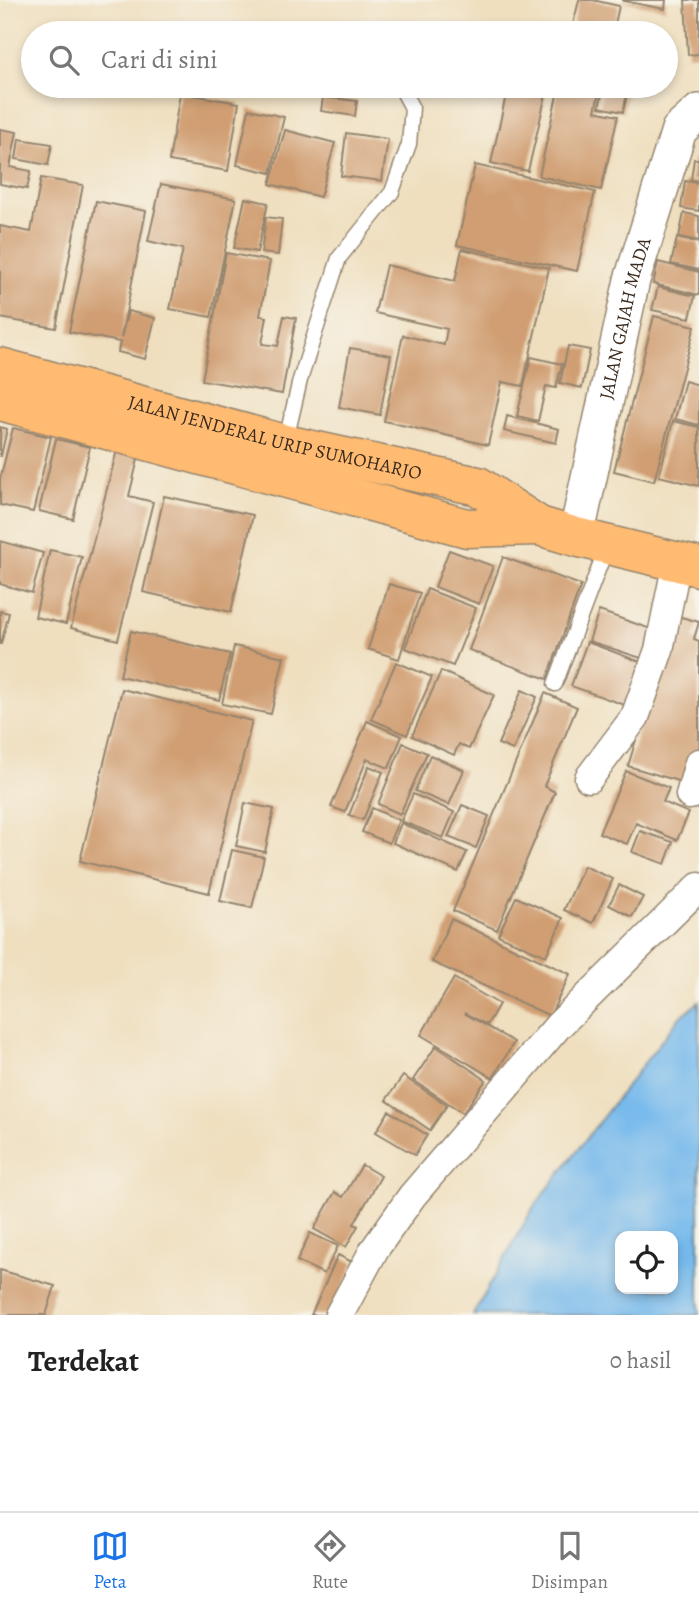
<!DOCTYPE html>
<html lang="id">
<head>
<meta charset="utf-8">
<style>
  :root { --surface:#fff; --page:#f6f6f6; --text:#222; --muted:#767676; --line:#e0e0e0; --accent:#1a73e8 }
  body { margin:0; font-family:Alegreya,serif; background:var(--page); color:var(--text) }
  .controls { position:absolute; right:21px; bottom:21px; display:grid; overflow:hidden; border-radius:14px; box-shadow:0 4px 10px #0003 }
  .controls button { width:63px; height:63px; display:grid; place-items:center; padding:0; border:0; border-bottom:2px solid var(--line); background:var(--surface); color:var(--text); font:35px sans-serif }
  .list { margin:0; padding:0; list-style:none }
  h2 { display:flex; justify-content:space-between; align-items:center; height:91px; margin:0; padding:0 28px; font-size:30px }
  h2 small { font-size:23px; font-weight:400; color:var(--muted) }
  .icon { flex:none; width:38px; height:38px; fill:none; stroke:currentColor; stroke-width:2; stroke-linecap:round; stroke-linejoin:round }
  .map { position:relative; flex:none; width:699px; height:1315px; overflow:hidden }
  .search { position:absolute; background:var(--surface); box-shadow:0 4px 10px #0003; left:21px; right:21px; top:21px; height:77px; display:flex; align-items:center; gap:18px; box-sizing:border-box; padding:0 24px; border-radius:38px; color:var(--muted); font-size:26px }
  .sheet { height:196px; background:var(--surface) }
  nav { display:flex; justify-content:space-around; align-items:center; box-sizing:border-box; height:98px; border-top:2px solid var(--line); background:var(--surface); font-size:19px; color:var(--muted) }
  nav a { display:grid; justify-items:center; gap:4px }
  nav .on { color:var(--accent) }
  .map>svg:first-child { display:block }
  .water { fill:#76b9ec; stroke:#587285; stroke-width:2; fill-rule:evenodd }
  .building { fill:#d09e72 }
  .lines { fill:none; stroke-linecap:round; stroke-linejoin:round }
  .service-casing { stroke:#95846e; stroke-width:17 }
  .minor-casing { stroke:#95846e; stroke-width:31 }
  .tertiary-casing { stroke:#95846e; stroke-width:38 }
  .trunk-casing { stroke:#95846e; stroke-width:41 }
  .service { stroke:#fff; stroke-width:14 }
  .minor { stroke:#fff; stroke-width:28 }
  .tertiary { stroke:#fff; stroke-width:35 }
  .trunk { stroke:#ffbb71; stroke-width:38 }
  .labels { text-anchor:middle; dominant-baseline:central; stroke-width:5; stroke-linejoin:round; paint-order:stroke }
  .street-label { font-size:19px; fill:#3b2a1e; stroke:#f7f3e8 }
</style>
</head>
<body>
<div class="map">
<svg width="699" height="1315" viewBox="0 0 699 1315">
  <rect width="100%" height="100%" fill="#f7f3e8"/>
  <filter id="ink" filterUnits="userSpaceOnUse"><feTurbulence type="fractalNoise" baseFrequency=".0143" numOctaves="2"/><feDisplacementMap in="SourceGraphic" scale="14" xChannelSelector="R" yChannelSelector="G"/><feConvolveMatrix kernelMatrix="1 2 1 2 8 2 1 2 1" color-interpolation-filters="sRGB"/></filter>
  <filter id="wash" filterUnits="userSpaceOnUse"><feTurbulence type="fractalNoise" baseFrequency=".00686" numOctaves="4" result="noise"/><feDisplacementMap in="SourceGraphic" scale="28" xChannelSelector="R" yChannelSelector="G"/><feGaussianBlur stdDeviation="1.57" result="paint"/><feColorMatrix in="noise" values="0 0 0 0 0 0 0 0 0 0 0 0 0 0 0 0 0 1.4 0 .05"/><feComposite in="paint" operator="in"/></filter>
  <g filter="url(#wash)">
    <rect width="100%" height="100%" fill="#efdfbf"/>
    <path class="water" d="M699,1002V1315H473L533,1208L679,1018ZM620,1236H673V1289H620Z"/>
    <g id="blocks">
      <g class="building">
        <polygon points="579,0 593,0 619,6 613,33 571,33"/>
        <polygon points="623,0 666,0 665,9 623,1"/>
        <polygon points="685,0 699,0 699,54 688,55"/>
        <polygon points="508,86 548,86 528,171 491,163"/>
        <polygon points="559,86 601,86 595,111 618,116 601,190 539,176"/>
        <polygon points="604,86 629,86 623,112 599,107"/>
        <polygon points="180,93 239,103 228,171 169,161"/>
        <polygon points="323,97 357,101 355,116 321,111"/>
        <polygon points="249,109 284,117 271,173 237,165"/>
        <polygon points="0,129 17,132 10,167 31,171 27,189 0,184"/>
        <polygon points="285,130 335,143 320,197 270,184"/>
        <polygon points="346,133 388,139 382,181 341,176"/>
        <polygon points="19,139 52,144 48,165 16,159"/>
        <polygon points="694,159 699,159 699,181 691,180"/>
        <polygon points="475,165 595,192 577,271 457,245"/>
        <polygon points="41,178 83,185 56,328 0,318 0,226 31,232"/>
        <polygon points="685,181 699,183 699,211 681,208"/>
        <polygon points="161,184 236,199 211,317 170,309 183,249 148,241"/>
        <polygon points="245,198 268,203 257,252 234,248"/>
        <polygon points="96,201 146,211 121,338 128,311 155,318 145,359 118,352 120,342 69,332"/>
        <polygon points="684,213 699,216 699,241 679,237"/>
        <polygon points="266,217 282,219 278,255 261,253"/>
        <polygon points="677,238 699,243 699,270 671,264"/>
        <polygon points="462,249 549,268 523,386 502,382 488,445 384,421 403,335 444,345 447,329 375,313 386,265 455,281"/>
        <polygon points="226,253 270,261 260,316 267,317 262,344 278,346 284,316 296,318 282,394 202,380"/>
        <polygon points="658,262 699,272 699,295 653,284"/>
        <polygon points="658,287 695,296 690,318 652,310"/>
        <polygon points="654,316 695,326 654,481 614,471"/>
        <polygon points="568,346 590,350 582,388 560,383"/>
        <polygon points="350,348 391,355 380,415 339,407"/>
        <polygon points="531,357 562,364 556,388 546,386 538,421 517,416"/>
        <polygon points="685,381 699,385 699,425 675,419"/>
        <polygon points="507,416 559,429 556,443 504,431"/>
        <polygon points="673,421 699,427 699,486 659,476"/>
        <polygon points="0,427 7,429 1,456 0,456"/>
        <polygon points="13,428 51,437 33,512 0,505 0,479"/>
        <polygon points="56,439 90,447 73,519 39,511"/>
        <polygon points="118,446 140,451 129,496 153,502 118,640 71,628"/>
        <polygon points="164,496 253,515 231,612 143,592"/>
        <polygon points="0,541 43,553 32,593 0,584"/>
        <polygon points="50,550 82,557 66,624 35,617"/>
        <polygon points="449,550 493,566 479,604 435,587"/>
        <polygon points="503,557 581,585 547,679 469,650"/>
        <polygon points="389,584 420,593 399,659 368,649"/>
        <polygon points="427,589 476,608 453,666 405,648"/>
        <polygon points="0,611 9,613 1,644 0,644"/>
        <polygon points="599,611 657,631 647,660 589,641"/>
        <polygon points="674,615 699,622 694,639 699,641 699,747 688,784 628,766"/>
        <polygon points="131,631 230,654 219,700 120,676"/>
        <polygon points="587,642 649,665 633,708 571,686"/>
        <polygon points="234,646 284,657 271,714 222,704"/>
        <polygon points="396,662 432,677 407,735 371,719"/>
        <polygon points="441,671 494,695 469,749 459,744 454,755 412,736"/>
        <polygon points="122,689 252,721 209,893 80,861"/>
        <polygon points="522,690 537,697 513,750 498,744"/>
        <polygon points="545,693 577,707 544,786 555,792 497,930 453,911"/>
        <polygon points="367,721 402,736 389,768 367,759 345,812 331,807"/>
        <polygon points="403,743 427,753 400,814 378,804"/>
        <polygon points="430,755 464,770 449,805 415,791"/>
        <polygon points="369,766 383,772 363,820 349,815"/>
        <polygon points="626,771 669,788 663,802 689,813 677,840 636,823 627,844 599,833"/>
        <polygon points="413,794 454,812 443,838 401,821"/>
        <polygon points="245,803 274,809 265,852 236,846"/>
        <polygon points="462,805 489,816 476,848 448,837"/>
        <polygon points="372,808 399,820 389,843 362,832"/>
        <polygon points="401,823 467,852 458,872 393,843"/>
        <polygon points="640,831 673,842 665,864 632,852"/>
        <polygon points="232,850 264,857 252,908 220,901"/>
        <polygon points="584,866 613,879 593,923 564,910"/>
        <polygon points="619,885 643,897 632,917 609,905"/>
        <polygon points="516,897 563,918 546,956 498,935"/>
        <polygon points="451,919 570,974 550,1016 432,962"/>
        <polygon points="454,978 499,1004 487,1025 464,1013 514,1042 493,1078 421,1035"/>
        <polygon points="436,1046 486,1080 463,1113 413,1080"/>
        <polygon points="403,1076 447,1105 430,1130 386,1100"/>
        <polygon points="389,1111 427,1135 415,1155 376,1132"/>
        <polygon points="362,1165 381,1176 354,1224 358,1226 346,1247 314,1229 335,1192 343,1197"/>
        <polygon points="310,1233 338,1246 324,1274 297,1261"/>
        <polygon points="338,1255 354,1263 331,1315 311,1315"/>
        <polygon points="0,1270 55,1286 46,1315 0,1315"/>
      </g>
    </g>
  </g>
  <g filter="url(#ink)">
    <use href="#blocks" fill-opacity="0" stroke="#95846e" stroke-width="2"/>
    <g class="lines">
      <defs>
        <g id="service">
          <polyline points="285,444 300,380 339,258 392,192 409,144 412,108 400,86"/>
          <polyline points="555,684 607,546"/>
        </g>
        <g id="minor">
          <polyline points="589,778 635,717 659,650 677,562"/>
          <polyline points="690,795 699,763"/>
          <polyline points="339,1315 374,1250 412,1196 558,1026 699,887"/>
        </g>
        <g id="tertiary">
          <path id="s1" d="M576,537L632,280L679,130L699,112"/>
        </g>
        <g id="trunk">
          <path id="s2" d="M0,367L285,444L478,486L539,526L576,537L699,567"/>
          <polyline points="0,401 467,528 539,526"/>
        </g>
      </defs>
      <use href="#service" class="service-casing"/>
      <use href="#minor" class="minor-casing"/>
      <use href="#tertiary" class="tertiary-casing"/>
      <use href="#trunk" class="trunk-casing"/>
      <use href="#service" class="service"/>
      <use href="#minor" class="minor"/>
      <use href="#tertiary" class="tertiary"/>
      <use href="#trunk" class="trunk"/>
    </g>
  </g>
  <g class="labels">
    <g class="street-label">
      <text stroke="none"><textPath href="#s1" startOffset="224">JALAN GAJAH MADA</textPath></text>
      <text stroke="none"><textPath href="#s2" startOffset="284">JALAN JENDERAL URIP SUMOHARJO</textPath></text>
    </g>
  </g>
</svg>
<div class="controls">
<button><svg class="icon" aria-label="locate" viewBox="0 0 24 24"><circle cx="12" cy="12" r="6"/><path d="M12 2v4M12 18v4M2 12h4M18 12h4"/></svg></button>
</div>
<div class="search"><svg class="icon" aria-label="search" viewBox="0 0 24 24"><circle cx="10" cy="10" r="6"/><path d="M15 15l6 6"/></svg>Cari di sini</div>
</div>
<section class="sheet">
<h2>Terdekat<small>0 hasil</small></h2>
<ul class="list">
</ul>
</section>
<nav>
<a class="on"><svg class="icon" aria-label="map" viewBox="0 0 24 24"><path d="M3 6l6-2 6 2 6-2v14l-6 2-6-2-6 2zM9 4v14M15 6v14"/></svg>Peta</a>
<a><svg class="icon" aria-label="directions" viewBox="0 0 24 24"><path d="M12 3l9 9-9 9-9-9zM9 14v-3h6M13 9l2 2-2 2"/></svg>Rute</a>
<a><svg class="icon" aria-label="saved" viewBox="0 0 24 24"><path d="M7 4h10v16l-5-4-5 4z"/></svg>Disimpan</a>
</nav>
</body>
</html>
